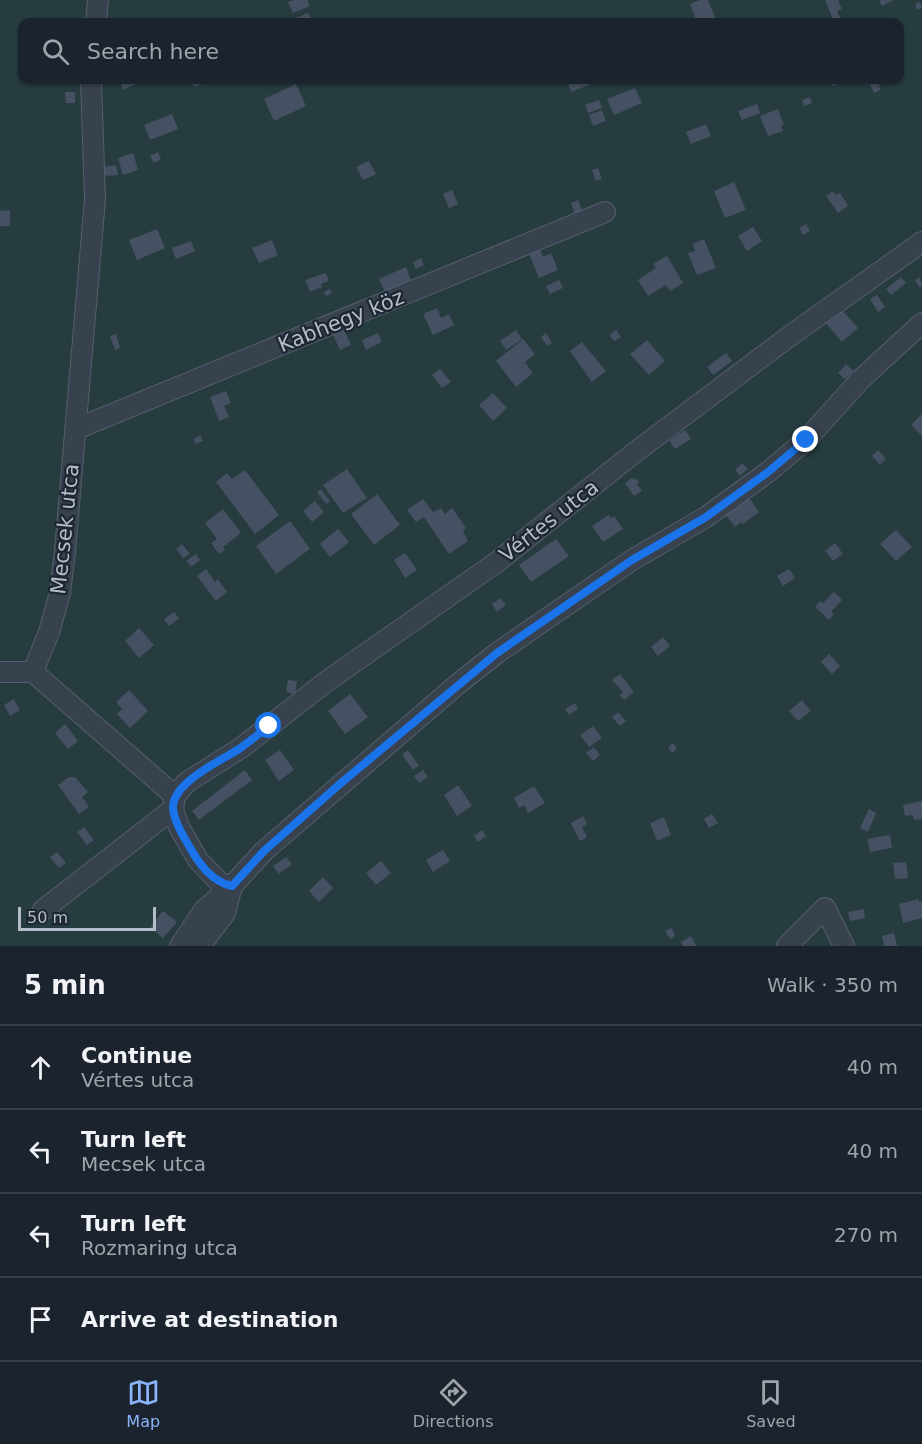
<!DOCTYPE html>
<html lang="en">
<head>
<meta charset="utf-8">
<style>
  :root { --surface:#1b232e; --page:#242b36; --text:#f1f3f6; --muted:#a0a4aa; --line:#39404a; --accent:#8ab4f8 }
  body { margin:0; font-family:"DejaVu Sans",sans-serif; background:var(--page); color:var(--text) }
  .scale { position:absolute; left:18px; bottom:15px; width:138px; box-sizing:border-box; padding-left:6px; border:3px solid #b4bcc9; border-top:0; font-size:16px; line-height:21px; white-space:nowrap; color:#b4bcc9; -webkit-text-stroke:4px #1d2633; paint-order:stroke }
  .stop { position:absolute; width:18px; height:18px; margin:-14px; border:4px solid #1a73e8; border-radius:50%; background:#fff }
  .stop.end { background:#1a73e8; border-color:#fff; box-shadow:0 2px 6px #0008 }
  .list { margin:0; padding:0; list-style:none }
  h2 { display:flex; justify-content:space-between; align-items:center; height:78px; margin:0; padding:0 24px; font-size:26px }
  h2 small { font-size:20px; font-weight:400; color:var(--muted) }
  .list li { display:grid; grid-template-columns:39px 1fr auto; gap:18px; align-items:center; box-sizing:border-box; height:84px; padding:0 24px; border-top:2px solid var(--line) }
  .list b { display:block; font-size:22px; white-space:nowrap }
  .list p { margin:0; font-size:20px; white-space:nowrap; color:var(--muted) }
  .list em { font-size:20px; font-style:normal; color:var(--muted) }
  .icon { flex:none; width:33px; height:33px; fill:none; stroke:currentColor; stroke-width:2; stroke-linecap:round; stroke-linejoin:round }
  .map { position:relative; flex:none; width:922px; height:946px; overflow:hidden }
  .search { position:absolute; background:var(--surface); box-shadow:0 2px 4px #0004; left:18px; right:18px; top:18px; height:66px; display:flex; align-items:center; gap:15px; box-sizing:border-box; padding:0 21px; border-radius:12px; color:var(--muted); font-size:22px }
  .sheet { height:414px; background:var(--surface) }
  nav { display:flex; justify-content:space-around; align-items:center; box-sizing:border-box; height:84px; border-top:2px solid var(--line); background:var(--surface); font-size:16px; color:var(--muted) }
  nav a { display:grid; justify-items:center; gap:3px }
  nav .on { color:var(--accent) }
  .map>svg:first-child { display:block }
  .green { fill:#263c3f; fill-rule:evenodd }
  .building { fill:#455162 }
  .lines { fill:none; stroke-linecap:round; stroke-linejoin:round }
  .street-casing { stroke:#565f6c; stroke-width:22 }
  .street { stroke:#38414e; stroke-width:20 }
  .route { stroke:#1a73e8; stroke-width:8 }
  .labels { text-anchor:middle; dominant-baseline:central; stroke-width:4.5; stroke-linejoin:round; paint-order:stroke }
  .street-label { font-size:21px; fill:#b4bcc9; stroke:#1d2633 }
</style>
</head>
<body>
<div class="map">
<svg width="922" height="946" viewBox="0 0 922 946">
  <rect width="100%" height="100%" fill="#242f3e"/>
  <path class="green" d="M0,0H922V946H0ZM22,22H900V80H22Z"/>
  <g class="building">
    <polygon points="294,0 307,0 310,6 293,13 288,2"/>
    <polygon points="700,0 708,0 717,22 697,22 690,4"/>
    <polygon points="825,0 838,0 842,9 837,11 842,22 834,22"/>
    <polygon points="879,0 894,0 882,6"/>
    <polygon points="920,2 922,8 917,10 915,4"/>
    <polygon points="308,13 311,19 297,22 296,18"/>
    <polygon points="119,80 145,80 123,90"/>
    <polygon points="191,80 212,80 194,87"/>
    <polygon points="567,80 587,80 589,85 571,92"/>
    <polygon points="834,80 840,80 841,82 833,86 831,81"/>
    <polygon points="877,81 881,90 874,93 870,84"/>
    <polygon points="296,84 306,106 274,121 264,99"/>
    <polygon points="635,88 642,103 614,115 607,99"/>
    <polygon points="65,92 75,92 75,103 66,103"/>
    <polygon points="810,97 812,103 804,106 802,100"/>
    <polygon points="599,100 602,108 588,113 585,105"/>
    <polygon points="757,104 760,113 742,120 738,111"/>
    <polygon points="778,109 784,125 781,126 783,131 768,136 760,116"/>
    <polygon points="602,110 606,121 593,126 589,115"/>
    <polygon points="172,114 178,129 150,140 144,125"/>
    <polygon points="706,124 711,136 691,144 686,132"/>
    <polygon points="158,152 161,159 154,163 150,156"/>
    <polygon points="133,153 138,170 123,175 118,158"/>
    <polygon points="369,161 376,174 363,180 356,167"/>
    <polygon points="116,165 118,175 103,176 102,167"/>
    <polygon points="598,168 602,179 596,181 592,170"/>
    <polygon points="734,182 746,210 725,218 714,191"/>
    <polygon points="452,190 458,204 449,208 443,194"/>
    <polygon points="833,191 836,195 840,193 848,206 838,213 826,196"/>
    <polygon points="578,200 583,213 576,216 571,203"/>
    <polygon points="10,210 10,226 0,226 0,211"/>
    <polygon points="806,224 810,231 803,235 799,228"/>
    <polygon points="753,227 762,241 747,251 738,236"/>
    <polygon points="157,229 165,248 137,260 129,240"/>
    <polygon points="704,239 716,268 697,275 688,253 695,251 693,244"/>
    <polygon points="272,240 278,255 259,263 252,248"/>
    <polygon points="191,241 195,251 176,259 172,248"/>
    <polygon points="540,249 543,257 551,253 558,270 539,278 529,254"/>
    <polygon points="667,256 683,283 670,291 666,285 648,296 638,280 656,268 653,264"/>
    <polygon points="421,258 424,265 416,269 413,262"/>
    <polygon points="406,267 411,280 385,292 379,279"/>
    <polygon points="326,273 329,281 321,284 322,287 310,292 305,280"/>
    <polygon points="901,277 906,283 891,295 886,289"/>
    <polygon points="920,277 922,286 919,287 915,280"/>
    <polygon points="559,280 563,288 550,294 546,286"/>
    <polygon points="330,289 332,293 326,296 324,292"/>
    <polygon points="877,295 885,307 878,312 870,299"/>
    <polygon points="437,308 441,318 449,314 454,325 433,335 423,314"/>
    <polygon points="841,309 858,328 842,342 826,323"/>
    <polygon points="344,330 351,345 340,350 333,335"/>
    <polygon points="516,330 522,339 506,350 500,341"/>
    <polygon points="616,330 621,337 614,341 609,335"/>
    <polygon points="378,333 382,342 366,350 362,340"/>
    <polygon points="546,333 552,343 547,346 541,337"/>
    <polygon points="116,334 120,348 115,350 110,336"/>
    <polygon points="523,339 535,354 525,362 533,373 516,387 496,361"/>
    <polygon points="647,340 665,361 649,375 630,354"/>
    <polygon points="582,342 606,371 592,382 570,351"/>
    <polygon points="726,353 732,361 713,375 707,367"/>
    <polygon points="846,364 853,371 845,379 838,373"/>
    <polygon points="440,369 451,382 442,388 432,375"/>
    <polygon points="226,391 231,403 224,406 229,417 219,421 210,397"/>
    <polygon points="493,393 507,408 493,421 479,405"/>
    <polygon points="922,414 922,436 911,425"/>
    <polygon points="685,430 691,439 675,449 669,441"/>
    <polygon points="200,435 203,441 196,444 194,439"/>
    <polygon points="878,450 886,459 880,465 872,456"/>
    <polygon points="742,463 748,469 740,476 735,470"/>
    <polygon points="347,469 367,498 343,513 323,485"/>
    <polygon points="245,470 279,515 255,534 216,482 227,473 232,479"/>
    <polygon points="632,478 634,480 636,478 639,482 637,484 642,491 634,496 625,483"/>
    <polygon points="321,489 330,501 326,504 317,492"/>
    <polygon points="377,494 400,525 374,545 351,514"/>
    <polygon points="748,496 759,512 743,524 741,522 735,527 725,514"/>
    <polygon points="423,499 433,512 441,508 445,514 452,508 466,528 463,531 468,541 449,554 424,517 416,522 407,510"/>
    <polygon points="315,501 324,512 312,522 303,511"/>
    <polygon points="223,509 241,533 223,547 225,550 219,554 211,543 217,539 205,523"/>
    <polygon points="609,515 611,518 614,516 623,529 603,542 592,526"/>
    <polygon points="290,521 310,549 276,574 256,546"/>
    <polygon points="338,529 349,542 330,557 320,544"/>
    <polygon points="896,530 912,547 896,561 880,544"/>
    <polygon points="556,539 569,556 531,582 519,565"/>
    <polygon points="835,543 843,554 833,561 825,551"/>
    <polygon points="182,544 190,554 183,558 176,549"/>
    <polygon points="405,553 417,570 405,578 394,560"/>
    <polygon points="196,554 200,560 191,567 186,561"/>
    <polygon points="206,569 215,582 218,579 227,592 216,601 197,576"/>
    <polygon points="789,569 795,578 783,586 777,576"/>
    <polygon points="834,592 842,600 831,612 834,614 829,620 815,607 820,601 823,603"/>
    <polygon points="501,598 506,605 497,612 492,604"/>
    <polygon points="174,612 179,618 169,626 164,619"/>
    <polygon points="139,628 154,645 139,658 125,641"/>
    <polygon points="663,637 670,646 658,656 651,647"/>
    <polygon points="829,654 840,666 832,674 821,662"/>
    <polygon points="620,674 634,692 624,700 619,695 623,692 612,680"/>
    <polygon points="288,680 297,681 295,694 286,692"/>
    <polygon points="129,690 148,711 130,728 117,714 122,709 116,702"/>
    <polygon points="350,694 368,717 345,734 328,711"/>
    <polygon points="14,699 20,710 10,716 4,705"/>
    <polygon points="802,700 811,711 798,721 789,711"/>
    <polygon points="575,703 578,709 569,715 565,709"/>
    <polygon points="618,712 626,721 620,726 612,717"/>
    <polygon points="65,724 78,741 68,749 55,733"/>
    <polygon points="593,726 602,738 589,747 580,735"/>
    <polygon points="673,743 677,749 672,753 668,747"/>
    <polygon points="594,747 600,755 593,761 586,753"/>
    <polygon points="280,750 294,770 279,781 265,760"/>
    <polygon points="408,750 419,766 413,770 402,755"/>
    <polygon points="245,770 252,780 199,820 192,811"/>
    <polygon points="423,770 428,777 419,783 414,776"/>
    <polygon points="69,777 75,777 88,792 82,797 89,807 79,814 58,785"/>
    <polygon points="458,785 472,806 457,816 444,795"/>
    <polygon points="534,786 545,803 528,813 524,805 519,808 514,798"/>
    <polygon points="922,801 922,819 914,820 913,815 905,816 903,805"/>
    <polygon points="869,809 876,813 868,832 860,828"/>
    <polygon points="712,814 718,823 709,828 704,819"/>
    <polygon points="583,816 587,824 582,827 587,837 580,841 571,823"/>
    <polygon points="664,817 671,835 657,841 650,823"/>
    <polygon points="84,827 94,840 87,845 77,832"/>
    <polygon points="482,830 486,836 478,842 474,836"/>
    <polygon points="890,835 892,848 870,852 867,839"/>
    <polygon points="443,850 450,861 433,872 426,860"/>
    <polygon points="57,852 66,863 59,868 50,857"/>
    <polygon points="286,857 292,864 279,874 273,866"/>
    <polygon points="381,861 391,873 376,885 366,873"/>
    <polygon points="906,862 908,878 895,879 893,863"/>
    <polygon points="323,877 333,888 319,902 309,891"/>
    <polygon points="918,899 919,902 922,901 922,918 903,923 899,904"/>
    <polygon points="864,909 865,918 850,921 848,912"/>
    <polygon points="163,911 177,922 163,938 150,927"/>
    <polygon points="672,928 675,936 670,939 665,931"/>
    <polygon points="894,933 897,946 884,946 882,936"/>
    <polygon points="691,936 696,946 683,946 681,942"/>
  </g>
  <g class="lines">
    <defs>
      <g id="street">
        <polyline points="96,22 98,0"/>
        <polyline points="76,429 605,212"/>
        <polyline points="0,672 33,672"/>
        <polyline points="33,672 49,632 60,593 65,551 95,199 91,80"/>
        <polyline points="33,672 175,796 173,809 179,827 198,860 220,883 232,886"/>
        <polyline points="175,796 187,782 241,748 327,681 497,562 634,453 787,338 922,242"/>
        <polyline points="43,910 173,809"/>
        <polyline points="180,946 204,910 232,886 264,851 459,683 497,653 632,560 706,517 768,472 806,440 861,379 922,323"/>
        <polyline points="200,946 225,913 232,886"/>
        <polyline points="787,946 825,908 844,946"/>
      </g>
    </defs>
    <use href="#street" class="street-casing"/>
    <use href="#street" class="street"/>
  </g>
  <g class="lines">
    <path class="route" d="M269,726C259,734 249,742 239,749C220,761 172,783 173,808C174,821 183,836 189,846C199,864 212,882 232,886L264,851L341,783L497,653L632,560L706,517L768,472L806,440"/>
  </g>
  <g class="labels">
    <g class="street-label">
      <text transform="translate(341 321) rotate(-22)">Kabhegy köz</text>
      <text transform="translate(549 521) rotate(-38)">Vértes utca</text>
      <text transform="translate(65 529) rotate(-84)">Mecsek utca</text>
    </g>
  </g>
</svg>
<div class="scale">50 m</div>
<div class="stop" style="left:269px;top:726px"></div>
<div class="stop end" style="left:806px;top:440px"></div>
<div class="search"><svg class="icon" aria-label="search" viewBox="0 0 24 24"><circle cx="10" cy="10" r="6"/><path d="M15 15l6 6"/></svg>Search here</div>
</div>
<section class="sheet">
<h2>5 min<small>Walk · 350 m</small></h2>
<ul class="list">
<li><svg class="icon" aria-label="ahead" viewBox="0 0 24 24"><path d="M12 20V5M6 11l6-6 6 6"/></svg><div><b>Continue</b><p>Vértes utca</p></div><em>40 m</em></li>
<li><svg class="icon" aria-label="left" viewBox="0 0 24 24"><path d="M17 20v-9H6M10 6l-5 5 5 5"/></svg><div><b>Turn left</b><p>Mecsek utca</p></div><em>40 m</em></li>
<li><svg class="icon" aria-label="left" viewBox="0 0 24 24"><path d="M17 20v-9H6M10 6l-5 5 5 5"/></svg><div><b>Turn left</b><p>Rozmaring utca</p></div><em>270 m</em></li>
<li><svg class="icon" aria-label="arrive" viewBox="0 0 24 24"><path d="M6 21V4h12l-3 4 3 4H6"/></svg><div><b>Arrive at destination</b></div></li>
</ul>
</section>
<nav>
<a class="on"><svg class="icon" aria-label="map" viewBox="0 0 24 24"><path d="M3 6l6-2 6 2 6-2v14l-6 2-6-2-6 2zM9 4v14M15 6v14"/></svg>Map</a>
<a><svg class="icon" aria-label="directions" viewBox="0 0 24 24"><path d="M12 3l9 9-9 9-9-9zM9 14v-3h6M13 9l2 2-2 2"/></svg>Directions</a>
<a><svg class="icon" aria-label="saved" viewBox="0 0 24 24"><path d="M7 4h10v16l-5-4-5 4z"/></svg>Saved</a>
</nav>
</body>
</html>
